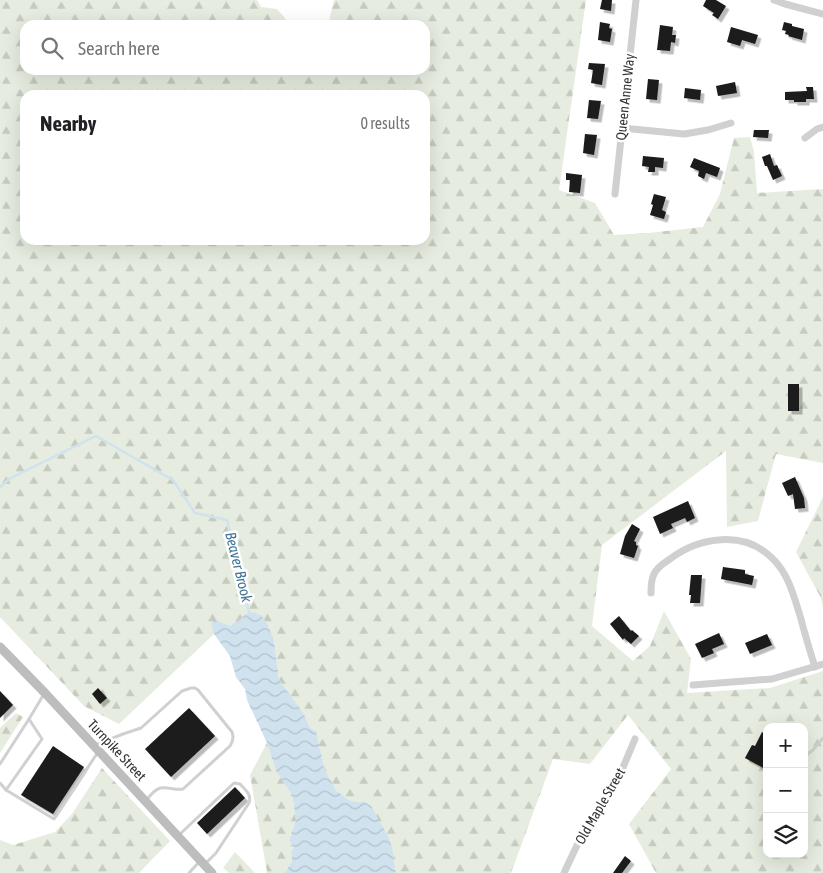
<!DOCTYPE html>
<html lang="en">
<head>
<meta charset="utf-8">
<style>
  :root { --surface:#fff; --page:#f2f2f2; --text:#202124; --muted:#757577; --line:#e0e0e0 }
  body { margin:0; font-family:"Asap Condensed",sans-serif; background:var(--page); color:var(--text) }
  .controls { position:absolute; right:15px; bottom:15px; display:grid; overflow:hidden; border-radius:10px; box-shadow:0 5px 20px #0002 }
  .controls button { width:45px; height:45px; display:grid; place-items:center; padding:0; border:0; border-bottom:1px solid var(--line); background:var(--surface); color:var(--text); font:25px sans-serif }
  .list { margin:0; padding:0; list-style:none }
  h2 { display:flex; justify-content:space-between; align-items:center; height:65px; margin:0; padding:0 20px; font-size:21px }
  h2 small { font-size:16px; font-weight:400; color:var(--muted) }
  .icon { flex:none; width:28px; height:28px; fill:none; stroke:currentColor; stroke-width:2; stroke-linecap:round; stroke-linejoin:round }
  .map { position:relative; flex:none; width:823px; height:873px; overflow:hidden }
  .search { position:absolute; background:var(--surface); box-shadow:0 5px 20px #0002; left:20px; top:20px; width:410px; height:55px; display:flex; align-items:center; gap:12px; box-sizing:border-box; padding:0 18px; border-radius:15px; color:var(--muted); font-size:19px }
  .panel { position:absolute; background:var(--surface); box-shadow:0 5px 20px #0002; left:20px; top:90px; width:410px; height:155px; border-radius:15px }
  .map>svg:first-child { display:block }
  .forest { fill:url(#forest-firs); fill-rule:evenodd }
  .water { fill:url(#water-waves) }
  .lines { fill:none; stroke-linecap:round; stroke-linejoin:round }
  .stream { stroke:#cfe2ee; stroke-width:2.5 }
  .building { fill:#1a1a1a; filter:url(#shadow) }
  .lane { stroke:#d0d0d0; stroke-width:3 }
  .street { stroke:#d0d0d0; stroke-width:7 }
  .secondary { stroke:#bdbdbd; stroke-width:9 }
  .labels { text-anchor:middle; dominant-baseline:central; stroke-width:5; stroke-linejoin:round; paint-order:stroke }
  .street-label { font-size:14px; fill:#333; stroke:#fff }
  .water-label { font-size:15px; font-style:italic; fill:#3f7597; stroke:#fff }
</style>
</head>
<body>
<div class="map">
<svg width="823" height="873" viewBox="0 0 823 873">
  <defs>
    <pattern id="forest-firs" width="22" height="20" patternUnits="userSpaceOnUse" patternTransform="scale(1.25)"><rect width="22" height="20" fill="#e6ecdf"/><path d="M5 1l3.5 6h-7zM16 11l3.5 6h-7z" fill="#c6cbc0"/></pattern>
    <pattern id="water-waves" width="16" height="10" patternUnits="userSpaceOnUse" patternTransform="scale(1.25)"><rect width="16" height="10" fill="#cfe2ee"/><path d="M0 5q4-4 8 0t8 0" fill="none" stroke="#b2c2cd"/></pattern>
    <filter id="shadow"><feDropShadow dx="3.5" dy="3.5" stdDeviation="0" flood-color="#0004"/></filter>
  </defs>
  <rect width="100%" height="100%" fill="#fff"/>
  <g class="forest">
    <path d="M0,0H257L261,7L277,9L285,18L288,25H25V70H425V25H328L334,0H586L559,190L595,203L614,235L648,233L703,227L720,194L734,138L750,137L754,152L757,193L823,189V463L776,454L758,521L727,527L726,451L602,545L592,626L633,661L650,646L664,611L691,659L687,693L770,688L823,671V873H656L629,824L671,769L628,715L590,764L553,759L511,873H396L393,852L365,802L350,801L336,790L324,768L316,732L310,728L303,712L279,680L274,640L246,614L230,626L212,624L214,634L119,724L84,706L0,617ZM25,95H425V240H25ZM767,727H804V854H767Z"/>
    <polygon points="823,497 823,606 820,596 796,552"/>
    <polygon points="16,713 23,717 0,753 0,728"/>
    <polygon points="267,743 276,771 292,795 296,820 289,840 294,848 291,851 292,861 285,873 266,873 267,872 250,775"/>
    <polygon points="102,768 170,841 139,873 0,873 0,840 13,845 55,832 72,814"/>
    <polygon points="235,852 255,873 229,873 223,868"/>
  </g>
  <polygon class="water" points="253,612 261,615 266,622 274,640 279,680 303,712 310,728 316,731 324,768 336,790 350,801 365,802 371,806 389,838 393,852 396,873 285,873 292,861 291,851 294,848 289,840 296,820 292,795 276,771 267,743 247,700 245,689 236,677 230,656 214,634 211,624 214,620 230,626 246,614"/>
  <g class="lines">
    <polyline class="stream" points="0,487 9,479 96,436 173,480 195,513 227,520 250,616"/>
  </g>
  <g class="building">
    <polygon points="602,0 612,0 611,11 600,9"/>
    <polygon points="706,0 716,0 726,6 718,19 712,15 714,13 703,6"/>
    <polygon points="600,22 610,24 609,28 612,29 610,42 598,40"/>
    <polygon points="784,22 792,24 792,26 804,29 802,40 788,36 789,35 785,34 786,31 782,30"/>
    <polygon points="660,25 673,27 672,35 676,35 675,43 671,42 670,51 657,50"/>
    <polygon points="731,27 758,35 755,44 742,40 740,46 727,42"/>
    <polygon points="589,63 605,64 602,85 591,83 593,70 588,69"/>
    <polygon points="648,79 659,80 657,100 646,99"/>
    <polygon points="735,82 737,93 718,96 716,86"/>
    <polygon points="806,87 813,87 814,99 806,99 806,102 794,102 794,100 785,100 785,92 807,91"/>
    <polygon points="685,88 701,90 700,100 684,98"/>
    <polygon points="589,100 601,101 598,119 587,118"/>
    <polygon points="754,130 769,130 768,138 753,137"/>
    <polygon points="585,134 597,135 594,155 583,153"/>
    <polygon points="770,154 774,166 777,165 782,176 773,180 767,166 765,166 762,157"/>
    <polygon points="643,156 664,158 663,168 655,167 655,172 648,172 649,167 642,166"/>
    <polygon points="694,158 720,168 717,177 706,173 704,179 698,176 699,171 690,167"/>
    <polygon points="566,173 582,175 580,193 569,192 570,180 566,180"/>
    <polygon points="654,194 666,197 662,210 666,212 664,219 650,215 653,205 651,204"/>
    <rect x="788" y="384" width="11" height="27"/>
    <polygon points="795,477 804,498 805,508 795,509 793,494 788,496 782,483"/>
    <polygon points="688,501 695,518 687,522 685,518 671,524 673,528 660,534 653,517"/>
    <polygon points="632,524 640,529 634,541 636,542 636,545 638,546 634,558 620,554 625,536"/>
    <polygon points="723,567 745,570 745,574 754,576 752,585 721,579"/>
    <polygon points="691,575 702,575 700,603 690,603 691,595 689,595"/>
    <polygon points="619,616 631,631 632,630 639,636 631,644 624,638 623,640 610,624"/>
    <polygon points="719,633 724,644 712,649 714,653 702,658 695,644"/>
    <polygon points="767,634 772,645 750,654 745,643"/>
    <polygon points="98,688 107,698 100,704 92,694"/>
    <polygon points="0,691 13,705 0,718"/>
    <polygon points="189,708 215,736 171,777 145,749"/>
    <polygon points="762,732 767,735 767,770 745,758 752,745 755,746"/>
    <polygon points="53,746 84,767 53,814 21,795"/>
    <polygon points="235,787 245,798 207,834 197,823"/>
    <polygon points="625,856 631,861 622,873 613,873"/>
  </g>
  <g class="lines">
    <g class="lane">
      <path d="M96,745L123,734L141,728L182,691L191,688H195L198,690L232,732C234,738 233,742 230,746L183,789C175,791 164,785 158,789C153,791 149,797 146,801"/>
      <polyline points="804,757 813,750 823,738"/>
      <polyline points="0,764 29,719 44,694"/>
      <polyline points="0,783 6,790 42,739 29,719"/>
      <polyline points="6,790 54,819 98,752"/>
      <path d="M179,835L234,783L240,784C245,790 252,794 249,803L216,853L205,864"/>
      <polyline points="189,873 200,861"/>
    </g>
    <g class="street">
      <polyline points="774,0 785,4 823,14"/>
      <polyline points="622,128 684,134 708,130 731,123"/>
      <polyline points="805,138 817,129 823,127"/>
      <polyline points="615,194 636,0"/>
      <path d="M651,593C651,587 651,580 654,574C657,567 664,563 670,559C699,537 744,530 772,558C789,574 794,597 801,619C805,635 810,651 815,667"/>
      <polyline points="693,685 772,679 823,664"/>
      <polyline points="564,873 579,841 589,828 616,784 635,739"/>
    </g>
    <polyline class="secondary" points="0,647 45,693 212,873"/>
  </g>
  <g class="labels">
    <g class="street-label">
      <text transform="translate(625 97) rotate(-84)">Queen Anne Way</text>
      <text transform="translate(117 750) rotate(47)">Turnpike Street</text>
      <text transform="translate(600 806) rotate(-60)">Old Maple Street</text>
    </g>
    <g class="water-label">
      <text transform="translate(239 567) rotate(76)">Beaver Brook</text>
    </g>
  </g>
</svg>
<div class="controls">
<button>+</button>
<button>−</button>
<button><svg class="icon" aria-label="layers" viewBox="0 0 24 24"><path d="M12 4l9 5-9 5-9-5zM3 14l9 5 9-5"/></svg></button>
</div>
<div class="search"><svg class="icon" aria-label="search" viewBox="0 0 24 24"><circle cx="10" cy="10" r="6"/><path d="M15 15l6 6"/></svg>Search here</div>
<section class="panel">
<h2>Nearby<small>0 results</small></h2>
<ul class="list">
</ul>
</section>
</div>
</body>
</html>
